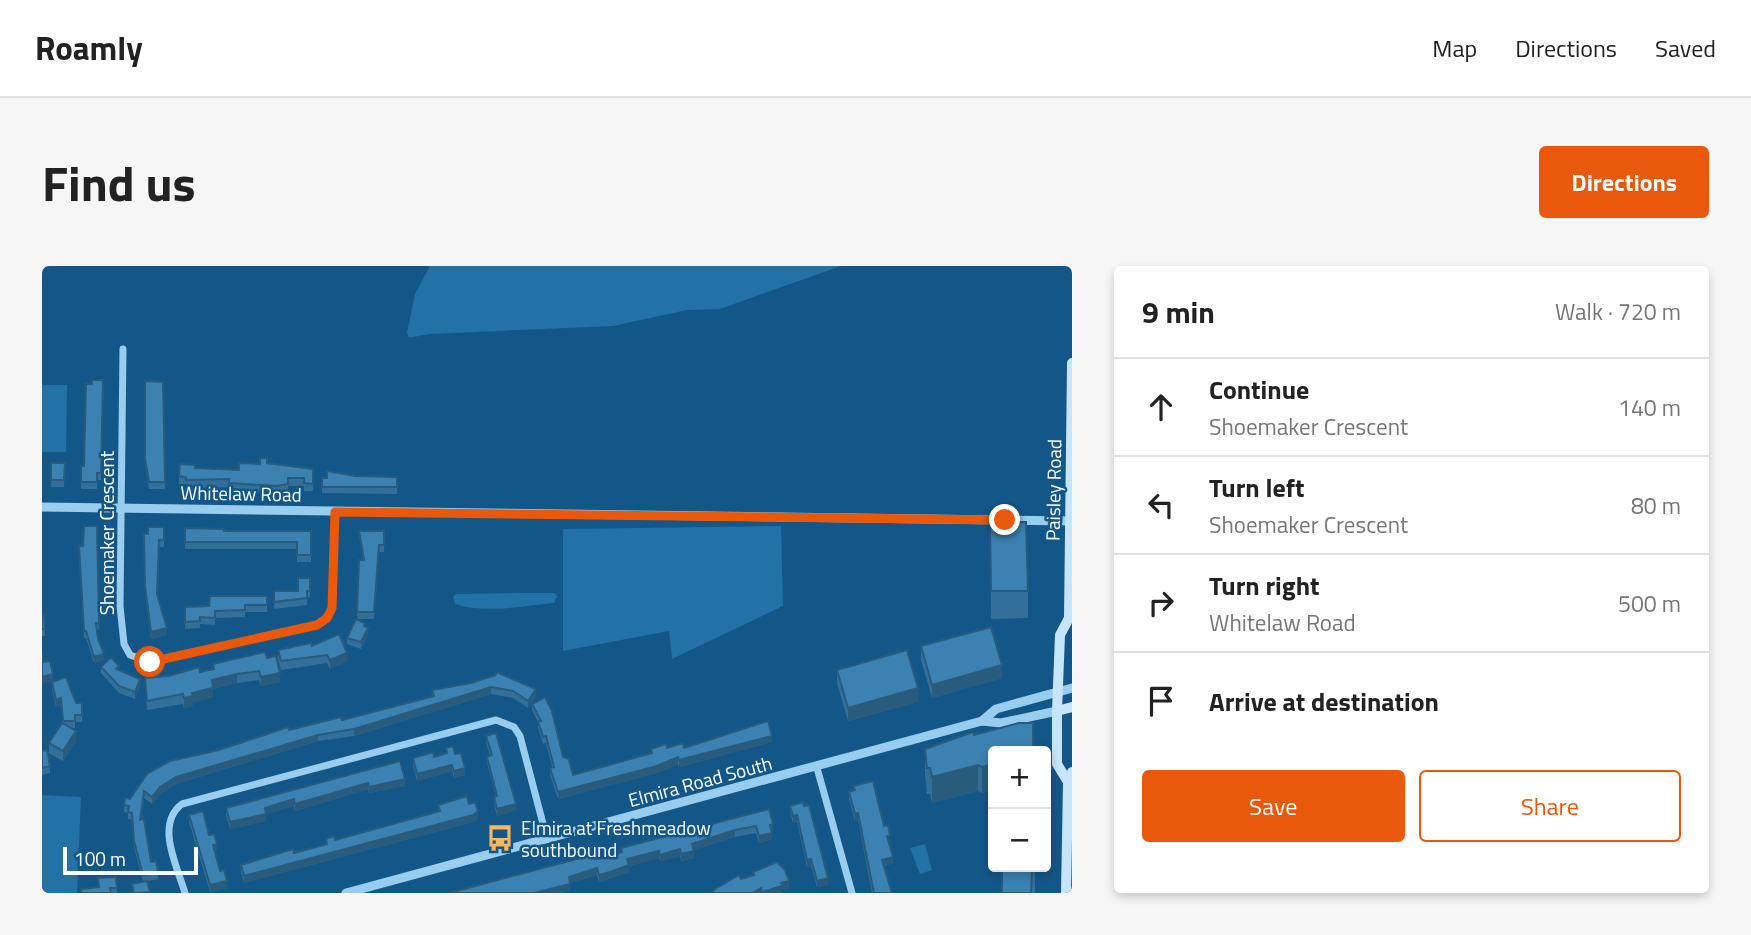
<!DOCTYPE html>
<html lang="en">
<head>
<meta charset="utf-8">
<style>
  :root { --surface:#fff; --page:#f6f6f6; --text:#222; --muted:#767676; --line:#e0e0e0; --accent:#ea580c }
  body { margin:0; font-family:"Titillium Web",sans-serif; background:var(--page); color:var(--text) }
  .controls { position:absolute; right:21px; bottom:21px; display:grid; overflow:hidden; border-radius:7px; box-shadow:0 4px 10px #0003 }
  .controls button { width:63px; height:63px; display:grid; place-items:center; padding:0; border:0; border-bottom:2px solid var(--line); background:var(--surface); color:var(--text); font:35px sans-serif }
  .scale { position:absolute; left:21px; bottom:18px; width:135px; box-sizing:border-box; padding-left:7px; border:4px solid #fff; border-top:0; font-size:19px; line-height:24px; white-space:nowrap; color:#fff; -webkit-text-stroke:5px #135789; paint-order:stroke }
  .stop { position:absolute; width:21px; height:21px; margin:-16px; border:5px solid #ea580c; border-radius:50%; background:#fff }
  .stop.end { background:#ea580c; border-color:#fff; box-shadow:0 2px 7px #0008 }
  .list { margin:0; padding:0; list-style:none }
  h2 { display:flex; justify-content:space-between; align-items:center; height:91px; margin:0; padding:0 28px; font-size:30px }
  h2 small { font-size:23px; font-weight:400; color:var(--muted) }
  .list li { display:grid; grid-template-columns:46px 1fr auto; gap:21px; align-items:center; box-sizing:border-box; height:98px; padding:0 28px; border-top:2px solid var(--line) }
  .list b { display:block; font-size:26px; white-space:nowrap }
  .list p { margin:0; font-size:23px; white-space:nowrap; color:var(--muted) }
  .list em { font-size:23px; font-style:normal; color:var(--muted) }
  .actions { display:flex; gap:14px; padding:21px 28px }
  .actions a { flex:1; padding:16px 0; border:2px solid var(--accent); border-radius:7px; text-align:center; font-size:24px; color:var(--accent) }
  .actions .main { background:var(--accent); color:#fff }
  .icon { flex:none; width:38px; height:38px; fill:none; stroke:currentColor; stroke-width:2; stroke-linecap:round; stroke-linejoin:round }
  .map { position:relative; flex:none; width:1030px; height:627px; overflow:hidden; border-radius:7px }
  header { display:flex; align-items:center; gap:42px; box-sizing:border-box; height:98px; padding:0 35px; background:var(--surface); border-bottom:2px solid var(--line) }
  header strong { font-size:33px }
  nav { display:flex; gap:38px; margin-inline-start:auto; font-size:24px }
  .intro { display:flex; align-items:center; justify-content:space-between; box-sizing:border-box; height:168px; padding:0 42px }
  h1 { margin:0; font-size:49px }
  .button { padding:18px 32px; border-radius:7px; background:var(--accent); color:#fff; font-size:24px; font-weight:700 }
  main { display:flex; gap:42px; padding:0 42px }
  aside { flex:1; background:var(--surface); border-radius:7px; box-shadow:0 4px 10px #0003 }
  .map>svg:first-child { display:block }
  .green { fill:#2271a7 }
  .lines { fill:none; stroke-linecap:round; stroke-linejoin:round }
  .minor { stroke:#99cdf0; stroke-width:7 }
  .tertiary { stroke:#99cdf0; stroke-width:9 }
  .secondary { stroke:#c6e5fb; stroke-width:10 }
  .wall { fill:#337099 }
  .shaded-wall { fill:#295b7d }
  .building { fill:#3b82b2; stroke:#295b7d; stroke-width:2 }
  .route { stroke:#ea580c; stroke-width:9 }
  .labels { text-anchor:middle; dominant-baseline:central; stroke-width:5; stroke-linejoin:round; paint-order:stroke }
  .street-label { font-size:19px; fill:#fff; stroke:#135789 }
  .poi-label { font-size:19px; fill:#fff; stroke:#135789; text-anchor:start }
</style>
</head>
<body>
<header>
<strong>Roamly</strong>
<nav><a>Map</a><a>Directions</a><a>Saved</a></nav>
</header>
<div class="intro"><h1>Find us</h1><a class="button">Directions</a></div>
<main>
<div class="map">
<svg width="1030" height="627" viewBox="0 0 1030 627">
  <rect width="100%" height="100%" fill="#135789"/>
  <g class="green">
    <polygon points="388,0 799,0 678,43 645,44 571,60 387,68 367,72 365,67 373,28"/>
    <polygon points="0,119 25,119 24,186 0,186"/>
    <polygon points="739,260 741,340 630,393 627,365 521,385 521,263"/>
    <path d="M478,327H513L515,330L512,337C481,340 443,348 413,338L411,331L414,328Z"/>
    <polygon points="0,529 39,531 35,627 0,627"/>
    <polygon points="883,578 890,604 878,608 868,582"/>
  </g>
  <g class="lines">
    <g class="minor">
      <polyline points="81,83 78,340 82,378 88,389 108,396 275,359 285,352 290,342 293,246"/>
      <polyline points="775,502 810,627"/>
      <path d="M143,627C135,600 113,558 140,538L454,454L472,461L478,470L505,573"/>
    </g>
    <g class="tertiary">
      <polyline points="0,241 1028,255"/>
      <polyline points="940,455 954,443 1030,422"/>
      <polyline points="304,627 940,455 959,457 1015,445"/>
    </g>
    <g class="secondary">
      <polyline points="1015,445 1030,441"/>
      <polyline points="1026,516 1015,498 1015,445 1018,369 1027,352 1030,97"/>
      <polyline points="1024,627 1026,516 1030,506"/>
    </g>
  </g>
  <g class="wall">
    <polygon points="61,114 59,214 55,214 55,223 39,223 39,200 42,200 50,118"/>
    <polygon points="103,115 121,116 123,223 107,223 103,200"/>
    <polygon points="9,197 23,197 22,221 9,221"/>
    <polygon points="225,197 271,203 271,225 262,225 262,220 246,220 246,226 235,227 187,225 187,221 144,222 144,218 137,218 137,210 153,202 197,204"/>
    <polygon points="313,210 355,211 355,228 280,227 280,212"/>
    <polygon points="948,257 986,325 986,352 949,353"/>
    <polygon points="55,260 57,364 55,364 56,373 62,394 52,397 44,372 42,372 37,280 41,280"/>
    <polygon points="122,261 122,281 117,281 116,328 125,369 109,373 103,327 102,268 106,268"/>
    <polygon points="143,262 182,265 269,265 269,296 255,296 255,283 143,283"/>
    <polygon points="317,265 342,265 342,286 337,286 332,353 315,353 317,294 321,294"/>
    <polygon points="268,312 268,331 265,331 265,339 232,343 232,325 256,325"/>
    <polygon points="225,330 225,346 203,346 203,351 173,352 173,359 158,358 158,362 143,363 143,341 167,340"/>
    <polygon points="0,350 3,363 3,370 0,370"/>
    <polygon points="323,361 326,369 319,383 305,378 305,372"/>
    <polygon points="270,380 305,395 288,403 285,397 239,404 236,393 236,384"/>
    <polygon points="879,380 960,412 890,432 879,394"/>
    <polygon points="225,392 238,416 219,420 217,414 195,417 171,423 171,431 151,436 151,440 142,442 141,438 105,444 103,412 158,406 171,403 171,398"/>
    <polygon points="59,401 77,405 98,420 93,433 77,427 59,407"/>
    <polygon points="795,404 876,436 806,455 795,417"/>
    <polygon points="10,416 34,437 40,437 40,456 33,456 33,462 29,462 34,475 21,495 7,487 7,477 21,457 19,439 14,441 10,423"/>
    <polygon points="429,417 494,429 486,442 471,432 449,428 312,470 276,475 134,518 118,528 110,538 102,532 99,554 109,596 116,606 116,613 101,616 92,581 90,554 86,553 86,547 82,546 82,539 88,533 177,484 247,464 300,454 390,430 390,424"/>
    <polygon points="490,438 531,509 609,487 609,483 730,476 637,501 636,498 615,507 516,533 508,509 508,502 510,501 504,477 501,478 496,462 496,456 490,444"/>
    <polygon points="932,469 951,485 951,524 940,527 936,525 890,537 888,528 885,528 883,509 883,483"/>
    <polygon points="444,470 474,544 455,550 452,538 452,531 454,531 445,497 445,491 448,490 444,476"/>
    <polygon points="404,482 413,488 423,509 412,512 410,505 375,515 371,499 371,492 392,491 404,487"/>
    <polygon points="0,485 8,500 8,507 0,509"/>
    <polygon points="358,495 363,520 327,527 326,523 253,545 252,540 224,548 224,555 188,563 184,549 184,542"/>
    <polygon points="811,520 842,560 848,576 847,577 851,597 842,600 850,627 830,627 816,554 813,555 807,533 807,526 811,525"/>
    <polygon points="761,536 786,619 775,621 769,600 765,601 755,556 751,557 748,546 748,540"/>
    <polygon points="427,538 436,552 431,556 202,617 199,606 199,599 284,578 284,573 293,574 396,546 396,539"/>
    <polygon points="727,543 731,565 730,565 730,573 717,577 714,567 693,571 651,584 652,592 639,595 638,590 618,595 617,592 587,600 587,606 557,616 555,609 528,617 528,624 518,627 407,627 566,590 579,586 579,582"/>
    <polygon points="147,549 167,569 175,585 172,585 178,605 185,622 168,626 147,556"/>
    <rect x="960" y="601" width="33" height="26"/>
    <polygon points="56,612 75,622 75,627 39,627 56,621"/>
  </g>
  <g class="shaded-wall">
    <polygon points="125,362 125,369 109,373 109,366"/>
    <polygon points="326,362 326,369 319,383 319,376"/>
    <polygon points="305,387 305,395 288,403 288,394"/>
    <polygon points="62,388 62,394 52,397 52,391"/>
    <polygon points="960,399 960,412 890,432 890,419"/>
    <polygon points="238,407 238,416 219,420 219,411"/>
    <polygon points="11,408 11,415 0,418 0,411"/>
    <polygon points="195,408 195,417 171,423 171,431 151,436 151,440 142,442 142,432 170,414"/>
    <polygon points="98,413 98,420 93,433 93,426"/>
    <polygon points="449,421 449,428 312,470 312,463"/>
    <polygon points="876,422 876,436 806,455 806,442"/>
    <polygon points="494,423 494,429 486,442 486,435"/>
    <polygon points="19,432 19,439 14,441 14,434"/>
    <polygon points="34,465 34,475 21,495 21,485"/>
    <polygon points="276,469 276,475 134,518 118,528 110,538 110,531 118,521 134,511"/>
    <polygon points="730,470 730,476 637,501 637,494"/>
    <polygon points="636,491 636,498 615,507 516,533 516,526"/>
    <polygon points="951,498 951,524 940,527 940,501"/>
    <polygon points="410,499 410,505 375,515 375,508"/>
    <polygon points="936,499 936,525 890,537 890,511"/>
    <polygon points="423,502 423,509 412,512 412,505"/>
    <polygon points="363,513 363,520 327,527 327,521"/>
    <polygon points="326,517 326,523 253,545 253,538"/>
    <polygon points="252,533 252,540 224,548 224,555 188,563 188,556 223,542"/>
    <polygon points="474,538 474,544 455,550 455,543"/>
    <polygon points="436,545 436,552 431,556 202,617 202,610"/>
    <polygon points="816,547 816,554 813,555 813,548"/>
    <polygon points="755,549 755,556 751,557 751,550"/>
    <polygon points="693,564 693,571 650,585 650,578"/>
    <polygon points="730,567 730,573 717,577 717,570"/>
    <polygon points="175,578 175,585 171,586 171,579"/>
    <polygon points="638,583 638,590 618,595 618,589"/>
    <polygon points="617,585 617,592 587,600 587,606 557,616 557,609 585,593"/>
    <polygon points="652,585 652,592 639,595 639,588"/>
    <polygon points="851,591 851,597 840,600 840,594"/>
    <polygon points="769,593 769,600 765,601 765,594"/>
    <polygon points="555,602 555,609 527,618 527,611"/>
    <polygon points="786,612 786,619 775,621 775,615"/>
    <polygon points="185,615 185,622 168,626 168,619"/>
    <polygon points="747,615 747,622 740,624 740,627 720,627 720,626"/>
    <polygon points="528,618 528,624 518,627 492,627"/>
    <polygon points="719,622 719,627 710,627"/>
  </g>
  <g class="building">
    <polygon points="50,114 61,114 59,207 55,207 55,216 39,216 39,200 42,200 44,118 50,118"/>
    <polygon points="103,115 121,116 123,216 107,216 103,193"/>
    <polygon points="218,192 225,192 225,197 271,203 271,218 262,217 262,212 246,212 246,218 235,220 187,217 187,213 144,214 144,211 137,210 138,198 153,199 153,202 197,204 197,197 218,198"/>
    <polygon points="9,197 23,197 22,214 9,214"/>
    <polygon points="285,205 313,210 355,211 355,221 280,221 280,212 285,212"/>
    <polygon points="984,256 986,325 949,325 948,257"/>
    <polygon points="42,260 55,260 57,357 54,357 56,373 62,388 52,391 44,365 42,365 37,280 41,280"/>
    <polygon points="106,261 122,261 122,274 117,274 115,328 125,362 109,366 103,320 102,268 106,268"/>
    <polygon points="143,262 182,263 182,265 269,265 269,289 255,289 255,276 143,276"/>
    <polygon points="317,265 342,265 342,279 337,279 332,346 315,346 317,294 322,294"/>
    <polygon points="256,312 268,312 268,325 265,325 265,332 232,336 232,325 256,325"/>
    <polygon points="168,330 225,330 225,339 203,339 203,344 173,345 173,352 158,351 158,355 143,356 143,341 167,340"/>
    <polygon points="0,350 2,350 3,363 0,363"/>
    <polygon points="314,353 323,357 322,360 326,362 319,376 305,372"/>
    <polygon points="949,361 960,399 890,419 879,380"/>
    <polygon points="297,368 305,387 288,394 285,389 239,395 236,384 269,377 270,380"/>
    <polygon points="865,384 876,422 806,442 795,404"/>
    <polygon points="223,386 225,392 234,390 238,407 219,411 217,405 195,408 170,414 171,422 150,427 151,430 142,432 141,428 105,435 103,412 127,410 157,401 158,406 172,403 171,398"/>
    <polygon points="0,387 1,396 8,395 11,408 0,411"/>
    <polygon points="69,391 77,400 74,403 98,413 93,426 77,420 59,401"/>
    <polygon points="454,406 494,423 486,435 471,425 449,421 312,463 276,469 134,511 118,521 110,531 102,525 98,554 102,553 109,596 114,595 116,606 101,609 92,575 90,547 86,546 87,540 82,539 83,532 88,533 105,508 128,495 177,484 246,461 247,464 299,451 300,454 392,430 390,424 429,417 454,409"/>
    <polygon points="24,411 34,437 40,437 40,449 33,449 33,455 21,455 19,432 14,434 10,416"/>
    <polygon points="503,431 510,445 521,491 527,493 531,509 610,487 609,483 624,478 625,482 641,477 642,482 726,455 730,470 637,494 636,491 615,500 516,526 508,502 512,501 504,470 501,471 496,455 499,455 490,438"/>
    <polygon points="20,457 34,465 21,485 7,477"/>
    <polygon points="977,457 991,457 991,485 951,485 951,498 940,501 936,499 890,511 888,502 885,502 883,483 931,466 932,469"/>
    <polygon points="454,467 474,538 455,543 452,531 455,530 445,491 450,489 444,470"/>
    <polygon points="411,480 413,488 419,487 423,502 412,505 410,499 375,508 371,492 391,486 392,491 405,487 404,482"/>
    <polygon points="5,484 8,500 0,502 0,485"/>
    <polygon points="358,495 363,513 327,521 326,517 253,538 252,533 223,542 224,548 188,556 184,542"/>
    <polygon points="831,515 842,560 846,559 848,570 845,570 851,591 840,594 850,627 832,627 816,547 813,548 807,526 813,524 811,520"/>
    <polygon points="425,530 427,538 433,536 436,545 431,549 202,610 199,599 251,583 252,587 285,578 284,573 292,570 293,574 398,545 396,539"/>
    <polygon points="761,536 762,540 767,539 786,612 775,615 769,593 765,594 755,549 751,550 748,540"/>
    <polygon points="727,543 731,558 728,559 730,567 717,570 714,560 693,564 650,578 652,585 639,588 638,583 618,589 617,585 585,593 587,599 568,606 557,609 555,602 527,611 528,618 492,627 407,627 565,585 566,590 580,586 579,582"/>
    <polygon points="161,545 167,569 172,568 175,578 171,579 178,605 182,604 185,615 168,619 147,549"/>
    <polygon points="735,596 743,604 747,615 739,617 740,620 720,626 719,622 710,627 670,627 673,623 697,609 699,613 712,609 711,606"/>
    <polygon points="960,601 993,601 993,602 990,602 989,627 960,627"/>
    <polygon points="74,611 75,622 68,622 69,627 40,627 39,623 57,621 56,612"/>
    <polygon points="105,615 108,626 92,627 90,618"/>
  </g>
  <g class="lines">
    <polyline class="route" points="108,396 275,359 285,352 290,342 293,246 963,254"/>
  </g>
  <defs>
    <symbol id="bus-bare" viewBox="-9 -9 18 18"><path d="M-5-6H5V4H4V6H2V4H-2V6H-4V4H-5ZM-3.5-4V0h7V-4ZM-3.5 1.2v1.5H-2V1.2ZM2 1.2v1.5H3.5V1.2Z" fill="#ffb658" stroke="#135789" stroke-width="2.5" paint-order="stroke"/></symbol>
  </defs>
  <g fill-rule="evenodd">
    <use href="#bus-bare" x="439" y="553" width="38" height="38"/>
  </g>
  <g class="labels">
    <g class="street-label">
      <text transform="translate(1011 224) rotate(-89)">Paisley Road</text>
      <text transform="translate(199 227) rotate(1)">Whitelaw Road</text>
      <text transform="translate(64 267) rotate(-90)">Shoemaker Crescent</text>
      <text transform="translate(658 515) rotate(-15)">Elmira Road South</text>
    </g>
    <g class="poi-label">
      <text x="479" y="561">Elmira at Freshmeadow<tspan x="479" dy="22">southbound</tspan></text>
    </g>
  </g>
</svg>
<div class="controls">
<button>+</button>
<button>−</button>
</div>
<div class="scale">100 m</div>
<div class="stop" style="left:108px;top:396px"></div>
<div class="stop end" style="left:963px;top:254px"></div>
</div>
<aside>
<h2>9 min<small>Walk · 720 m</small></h2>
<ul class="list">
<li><svg class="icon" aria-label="ahead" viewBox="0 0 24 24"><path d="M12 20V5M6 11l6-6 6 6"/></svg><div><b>Continue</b><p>Shoemaker Crescent</p></div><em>140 m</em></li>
<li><svg class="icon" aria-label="left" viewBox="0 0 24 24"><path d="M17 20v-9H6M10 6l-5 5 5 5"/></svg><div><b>Turn left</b><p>Shoemaker Crescent</p></div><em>80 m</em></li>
<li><svg class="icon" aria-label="right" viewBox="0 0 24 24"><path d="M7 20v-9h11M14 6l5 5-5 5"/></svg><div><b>Turn right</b><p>Whitelaw Road</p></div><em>500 m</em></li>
<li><svg class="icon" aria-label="arrive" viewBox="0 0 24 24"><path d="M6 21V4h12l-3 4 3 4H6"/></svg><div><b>Arrive at destination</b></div></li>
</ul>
<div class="actions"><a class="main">Save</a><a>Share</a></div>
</aside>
</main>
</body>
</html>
